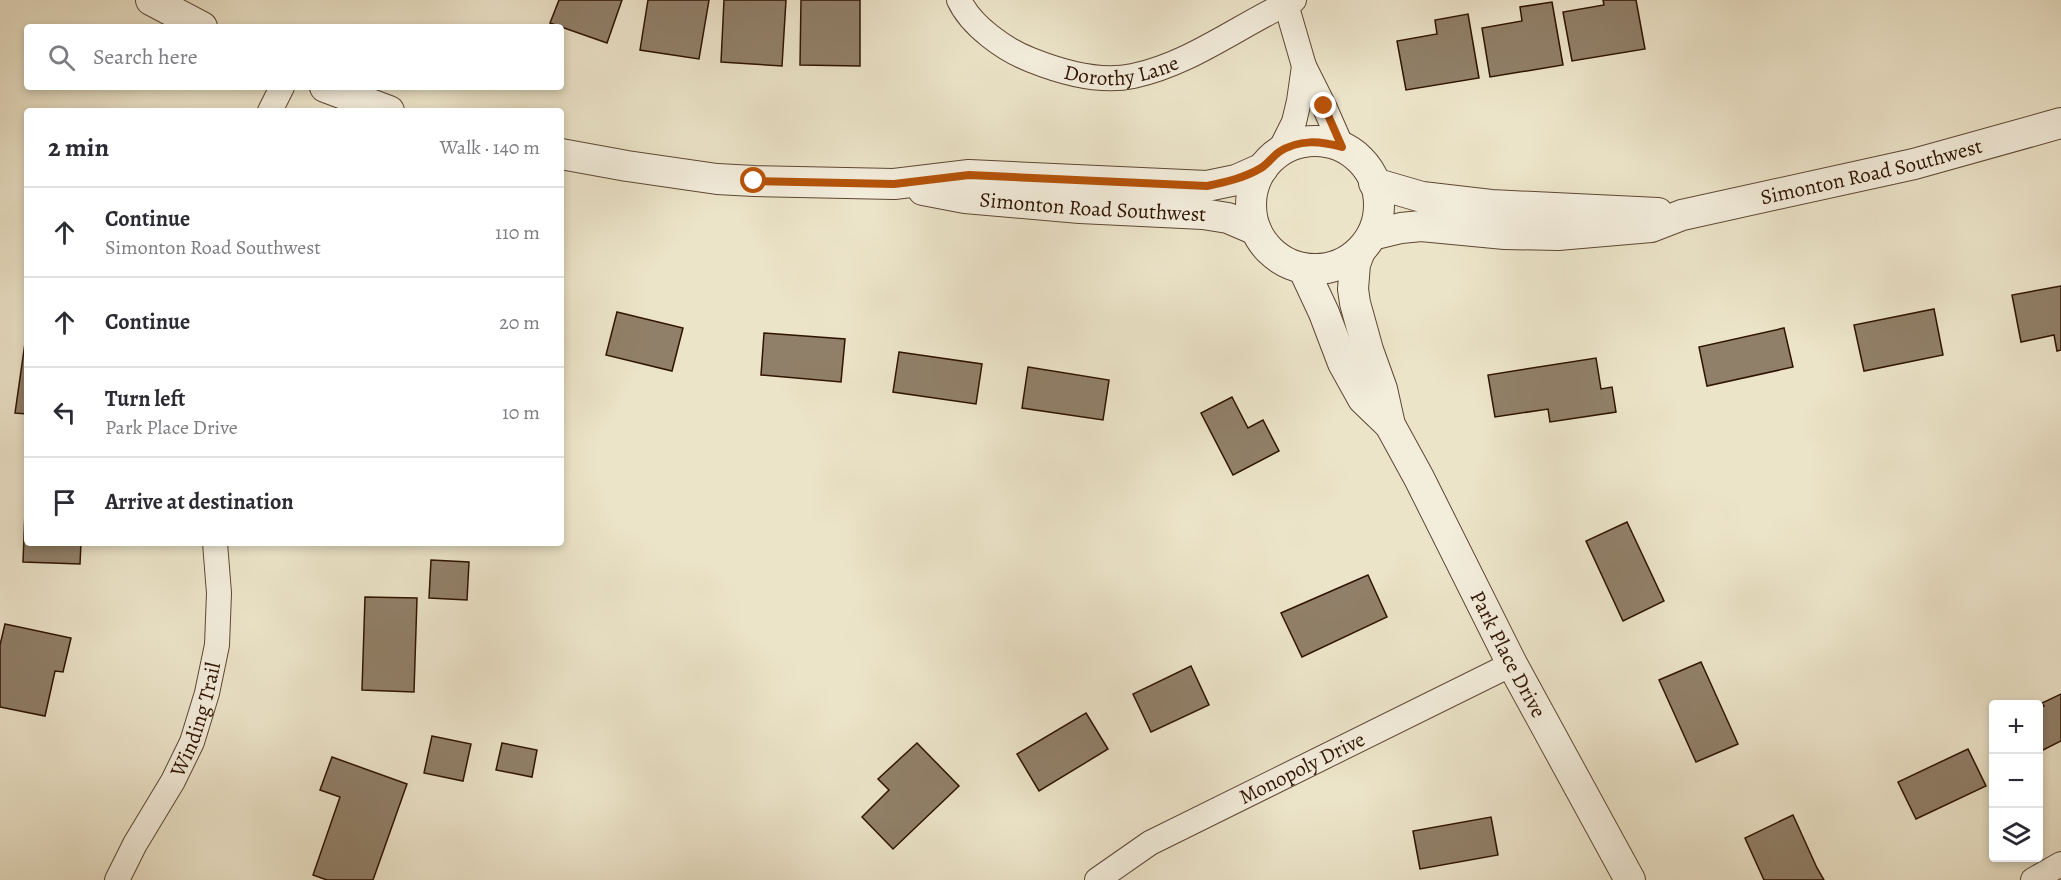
<!DOCTYPE html>
<html lang="en">
<head>
<meta charset="utf-8">
<style>
  :root { --surface:#fff; --page:#f2f2f3; --text:#2b2b33; --muted:#7c7c81; --line:#e1e1e2 }
  body { margin:0; font-family:Alegreya,serif; background:var(--page); color:var(--text) }
  .controls { position:absolute; right:18px; bottom:18px; display:grid; overflow:hidden; border-radius:6px; box-shadow:0 3px 9px #0003 }
  .controls button { width:54px; height:54px; display:grid; place-items:center; padding:0; border:0; border-bottom:2px solid var(--line); background:var(--surface); color:var(--text); font:30px sans-serif }
  .stop { position:absolute; width:18px; height:18px; margin:-14px; border:4px solid #b45309; border-radius:50%; background:#fff }
  .stop.end { background:#b45309; border-color:#fff; box-shadow:0 2px 6px #0008 }
  .list { margin:0; padding:0; list-style:none }
  h2 { display:flex; justify-content:space-between; align-items:center; height:78px; margin:0; padding:0 24px; font-size:26px }
  h2 small { font-size:20px; font-weight:400; color:var(--muted) }
  .list li { display:grid; grid-template-columns:39px 1fr auto; gap:18px; align-items:center; box-sizing:border-box; height:90px; padding:0 24px; border-top:2px solid var(--line) }
  .list b { display:block; font-size:22px; white-space:nowrap }
  .list p { margin:0; font-size:20px; white-space:nowrap; color:var(--muted) }
  .list em { font-size:20px; font-style:normal; color:var(--muted) }
  .icon { flex:none; width:33px; height:33px; fill:none; stroke:currentColor; stroke-width:2; stroke-linecap:round; stroke-linejoin:round }
  .map { position:relative; flex:none; width:2061px; height:880px; overflow:hidden }
  .search { position:absolute; background:var(--surface); box-shadow:0 3px 9px #0003; left:24px; top:24px; width:540px; height:66px; display:flex; align-items:center; gap:15px; box-sizing:border-box; padding:0 21px; border-radius:6px; color:var(--muted); font-size:22px }
  .panel { position:absolute; background:var(--surface); box-shadow:0 3px 9px #0003; left:24px; top:108px; width:540px; height:438px; border-radius:6px }
  .map>svg:first-child { display:block }
  .building { fill:#918069; stroke:#2f1301; stroke-width:1.5 }
  .lines { fill:none; stroke-linecap:round; stroke-linejoin:round }
  .minor-casing { stroke:#5e4733; stroke-width:26 }
  .tertiary-casing { stroke:#5e4733; stroke-width:32 }
  .minor { stroke:#f3eddc; stroke-width:24 }
  .tertiary { stroke:#f3eddc; stroke-width:30 }
  .route { stroke:#b45309; stroke-width:8 }
  .labels { text-anchor:middle; dominant-baseline:central; stroke-width:5; stroke-linejoin:round; paint-order:stroke }
  .street-label { font-size:21px; fill:#2f1301; stroke:#f3eddc }
</style>
</head>
<body>
<div class="map">
<svg width="2061" height="880" viewBox="0 0 2061 880">
  <rect width="100%" height="100%" fill="#ece4c9"/>
  <filter id="stains"><feTurbulence type="fractalNoise" baseFrequency=".00333" numOctaves="4"/><feColorMatrix values="0 0 0 0 .2 0 0 0 0 .09 0 0 0 0 .02 0 0 0 .5 -.17"/></filter>
  <radialGradient id="worn" r=".72"><stop offset=".6" stop-color="#630" stop-opacity="0"/><stop offset="1" stop-color="#630" stop-opacity=".3"/></radialGradient>
  <g class="building">
    <polygon points="559,0 622,0 607,43 550,23"/>
    <polygon points="648,0 709,0 699,59 640,50"/>
    <polygon points="724,0 786,0 782,66 721,62"/>
    <polygon points="801,0 860,0 860,66 800,65"/>
    <polygon points="1603,0 1636,0 1645,49 1572,61 1563,12 1604,5"/>
    <polygon points="1552,2 1563,65 1490,77 1482,28 1522,21 1520,7"/>
    <polygon points="1468,14 1479,78 1406,90 1397,41 1437,34 1435,20"/>
    <polygon points="2061,286 2061,350 2057,351 2054,335 2021,342 2012,295"/>
    <polygon points="1934,309 1943,355 1864,371 1854,325"/>
    <polygon points="617,312 683,328 672,371 606,355"/>
    <polygon points="1784,328 1793,367 1707,386 1699,347"/>
    <polygon points="764,333 845,339 841,382 761,375"/>
    <polygon points="26,336 27,336 27,414 15,413"/>
    <polygon points="899,352 982,364 976,404 893,392"/>
    <polygon points="1596,358 1601,389 1612,387 1616,412 1550,422 1548,409 1495,417 1488,375"/>
    <polygon points="1028,367 1109,380 1103,420 1022,408"/>
    <polygon points="1232,397 1248,428 1263,420 1279,451 1233,475 1201,413"/>
    <polygon points="27,460 27,543 81,543 80,564 23,562"/>
    <polygon points="1627,522 1664,601 1623,621 1586,541"/>
    <polygon points="431,560 469,562 467,600 429,598"/>
    <polygon points="1368,575 1387,617 1302,657 1281,613"/>
    <polygon points="365,597 417,598 414,692 362,690"/>
    <polygon points="5,624 71,638 63,672 55,671 45,716 0,707 0,645"/>
    <polygon points="1701,662 1738,744 1696,762 1659,680"/>
    <polygon points="1191,666 1209,705 1151,732 1133,694"/>
    <polygon points="2061,694 2061,741 2043,750 2038,741 2038,708 2044,706 2042,703"/>
    <polygon points="1086,713 1108,749 1039,791 1017,754"/>
    <polygon points="432,736 471,744 463,781 424,773"/>
    <polygon points="502,743 537,750 532,777 496,770"/>
    <polygon points="917,743 959,786 893,849 862,817 889,790 878,779"/>
    <polygon points="1968,749 1986,786 1916,819 1898,782"/>
    <polygon points="332,757 407,784 373,880 327,880 313,875 340,797 320,790"/>
    <polygon points="1793,815 1817,868 1824,880 1764,880 1745,838"/>
    <polygon points="1491,817 1498,855 1420,869 1413,831"/>
  </g>
  <g class="lines">
    <defs>
      <g id="minor">
        <path id="s1" d="M959,0C971,26 1005,50 1031,60C1061,72 1101,83 1133,76C1191,64 1241,24 1294,0"/>
        <polyline points="1286,4 1304,66 1324,106 1342,147"/>
        <polyline points="270,111 282,87"/>
        <polyline points="1279,152 1294,122 1299,101 1304,66"/>
        <path id="s2" d="M117,880L135,844L173,781L192,742L207,693L217,645L219,593L215,543"/>
        <path id="s3" d="M1097,880L1150,843L1512,664"/>
        <polyline points="2033,880 2061,864"/>
      </g>
      <g id="tertiary">
        <polyline points="151,0 202,27"/>
        <polyline points="325,87 389,111"/>
        <circle cx="1315" cy="205" r="64"/>
        <polyline points="561,154 627,166 717,179 754,181 894,184 969,175 1207,186 1236,180 1263,168"/>
        <polyline points="1374,183 1422,197 1491,205 1658,213"/>
        <path id="s4" d="M923,190L965,198L1080,208L1203,214L1228,218L1256,230"/>
        <path id="s5" d="M1372,235L1401,228L1421,226L1505,234L1558,235L1651,227L1682,215L1914,164L2061,123"/>
        <path id="s6" d="M1360,251L1355,264L1353,289L1355,303L1368,350L1382,389L1390,425L1419,478L1512,664L1630,880"/>
        <polyline points="1303,268 1324,313 1343,363 1363,399 1390,425"/>
      </g>
    </defs>
    <use href="#minor" class="minor-casing"/>
    <use href="#tertiary" class="tertiary-casing"/>
    <use href="#minor" class="minor"/>
    <use href="#tertiary" class="tertiary"/>
  </g>
  <g class="lines">
    <path class="route" d="M754,181L894,184L969,175L1207,186C1226,182 1244,178 1261,168C1268,164 1272,157 1279,152C1299,139 1320,141 1342,147L1324,106"/>
  </g>
  <g class="labels">
    <g class="street-label">
      <text stroke="none"><textPath href="#s1" startOffset="189">Dorothy Lane</textPath></text>
      <text stroke="none"><textPath href="#s5" startOffset="508">Simonton Road Southwest</textPath></text>
      <text stroke="none"><textPath href="#s4" startOffset="171">Simonton Road Southwest</textPath></text>
      <text stroke="none"><textPath href="#s6" startOffset="438">Park Place Drive</textPath></text>
      <text stroke="none"><textPath href="#s2" startOffset="180">Winding Trail</textPath></text>
      <text stroke="none"><textPath href="#s3" startOffset="234">Monopoly Drive</textPath></text>
    </g>
  </g>
  <rect width="100%" height="100%" filter="url(#stains)"/>
  <rect width="100%" height="100%" fill="url(#worn)"/>
</svg>
<div class="controls">
<button>+</button>
<button>−</button>
<button><svg class="icon" aria-label="layers" viewBox="0 0 24 24"><path d="M12 4l9 5-9 5-9-5zM3 14l9 5 9-5"/></svg></button>
</div>
<div class="stop" style="left:754px;top:181px"></div>
<div class="stop end" style="left:1324px;top:106px"></div>
<div class="search"><svg class="icon" aria-label="search" viewBox="0 0 24 24"><circle cx="10" cy="10" r="6"/><path d="M15 15l6 6"/></svg>Search here</div>
<section class="panel">
<h2>2 min<small>Walk · 140 m</small></h2>
<ul class="list">
<li><svg class="icon" aria-label="ahead" viewBox="0 0 24 24"><path d="M12 20V5M6 11l6-6 6 6"/></svg><div><b>Continue</b><p>Simonton Road Southwest</p></div><em>110 m</em></li>
<li><svg class="icon" aria-label="ahead" viewBox="0 0 24 24"><path d="M12 20V5M6 11l6-6 6 6"/></svg><div><b>Continue</b></div><em>20 m</em></li>
<li><svg class="icon" aria-label="left" viewBox="0 0 24 24"><path d="M17 20v-9H6M10 6l-5 5 5 5"/></svg><div><b>Turn left</b><p>Park Place Drive</p></div><em>10 m</em></li>
<li><svg class="icon" aria-label="arrive" viewBox="0 0 24 24"><path d="M6 21V4h12l-3 4 3 4H6"/></svg><div><b>Arrive at destination</b></div></li>
</ul>
</section>
</div>
</body>
</html>
